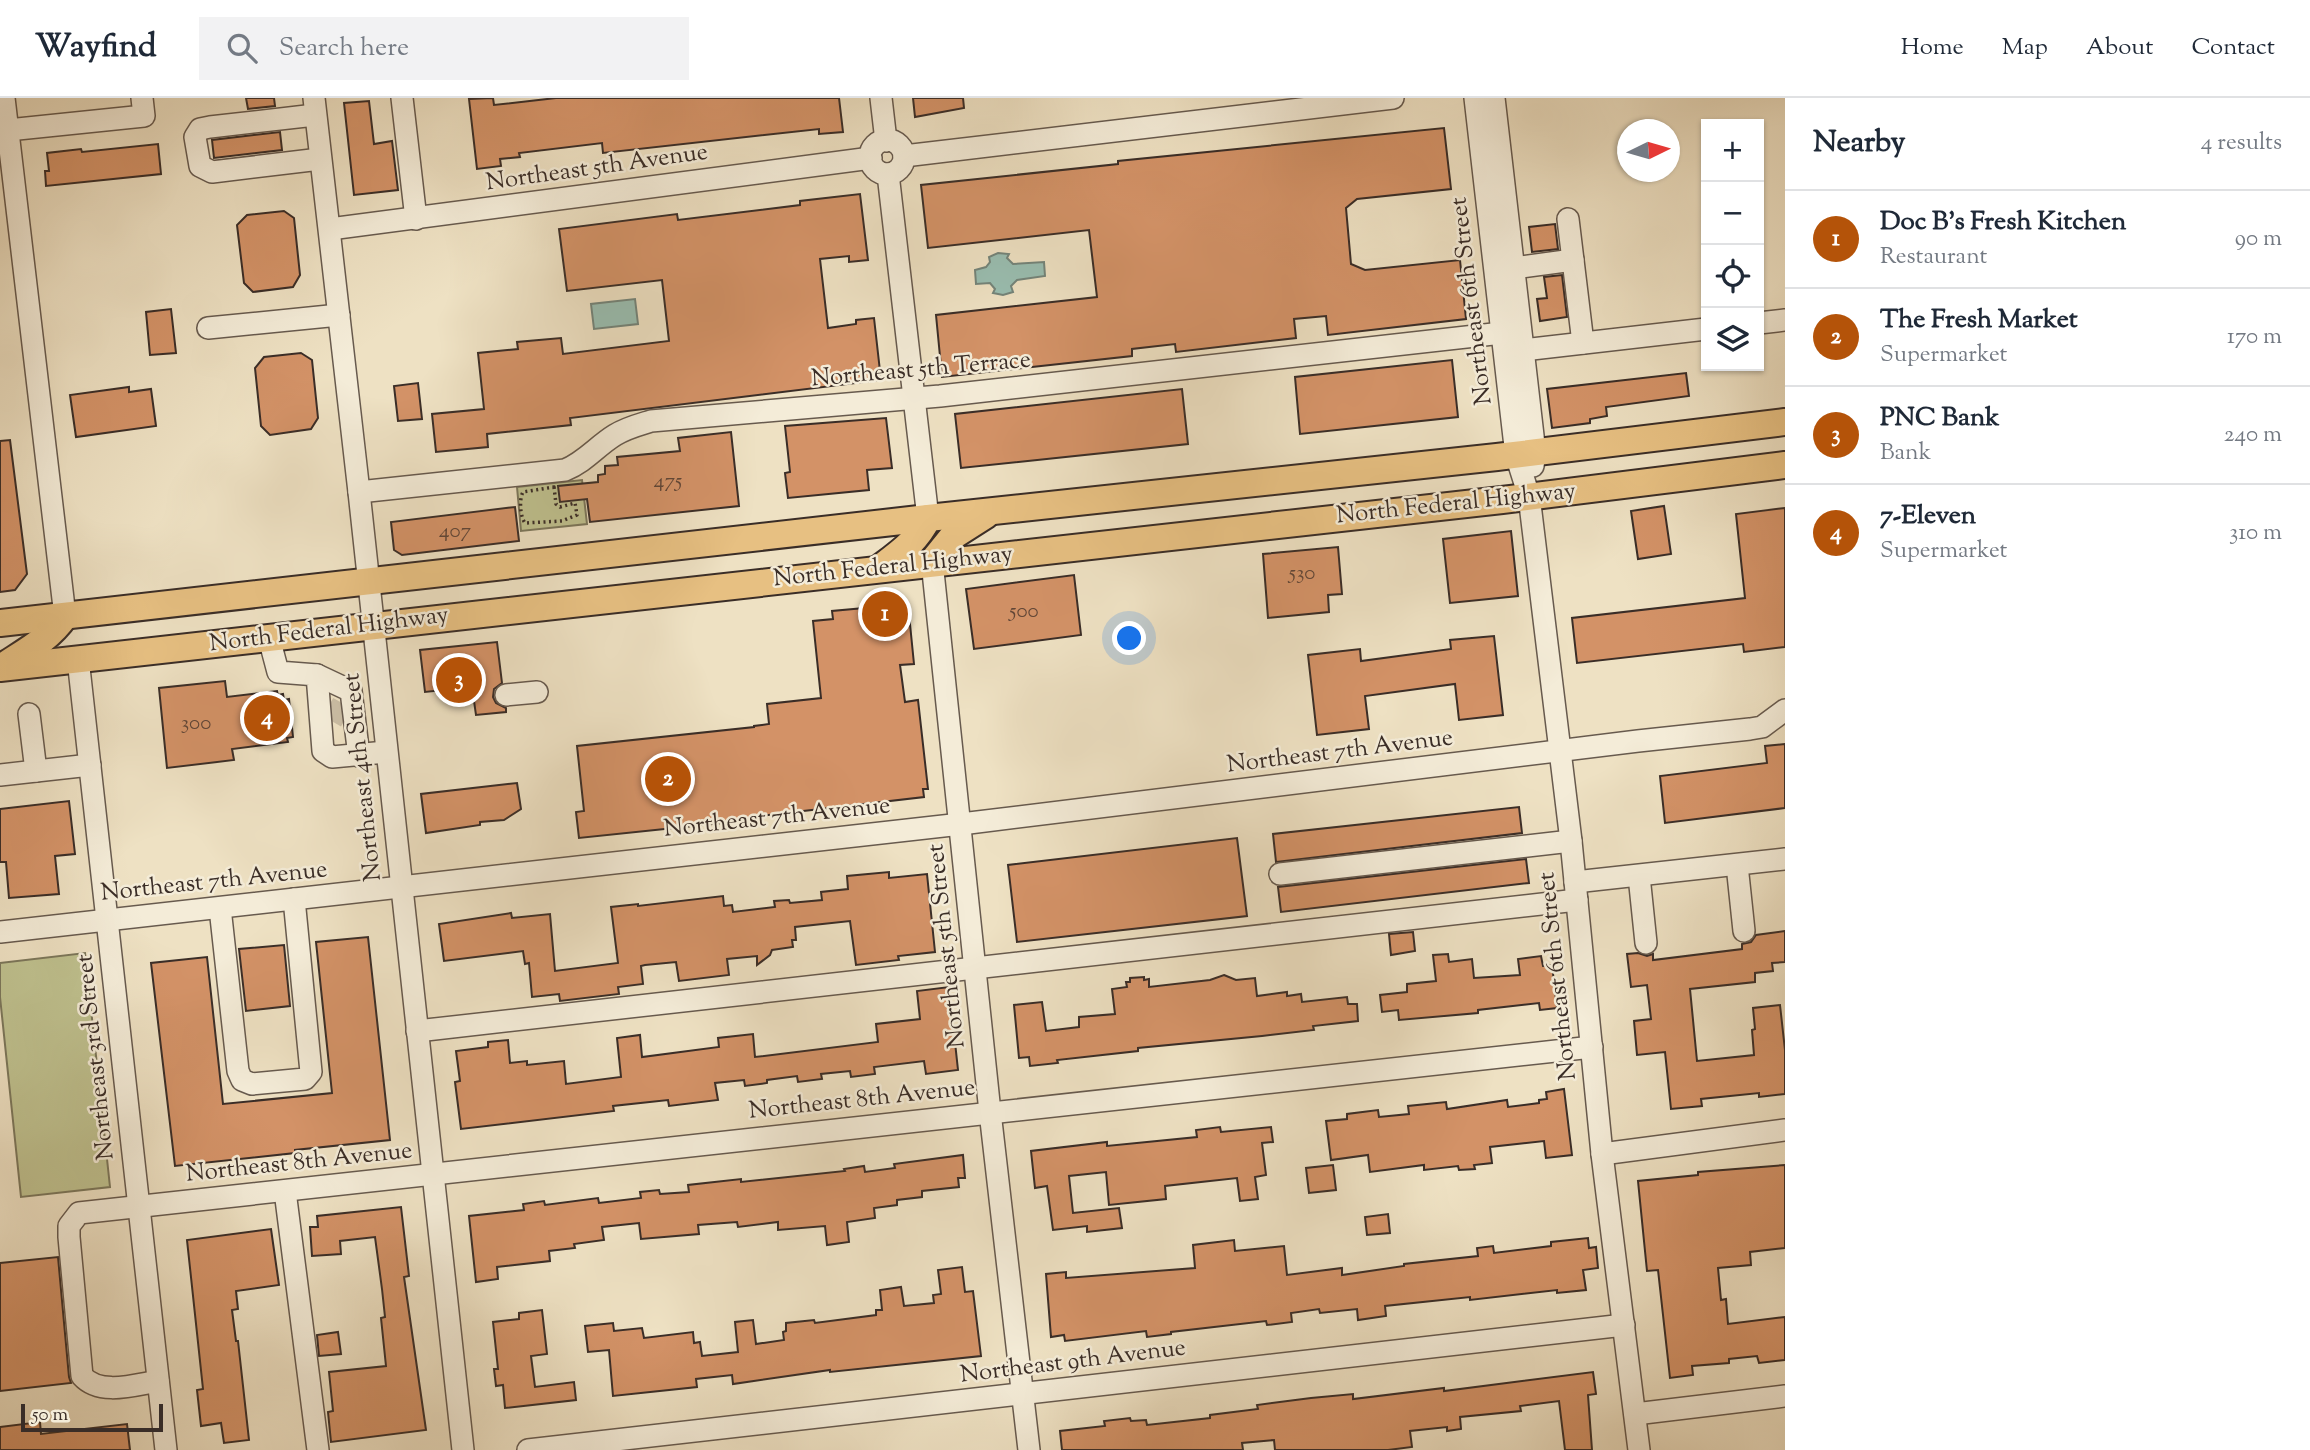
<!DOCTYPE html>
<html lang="en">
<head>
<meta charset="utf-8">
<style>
  :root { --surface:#fff; --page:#f2f2f3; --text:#1f2937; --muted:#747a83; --line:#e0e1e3; --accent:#b45309 }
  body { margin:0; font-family:"Sorts Mill Goudy",serif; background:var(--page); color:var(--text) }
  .controls { position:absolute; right:21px; top:21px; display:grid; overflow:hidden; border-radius:0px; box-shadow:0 2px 5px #0004 }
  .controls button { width:63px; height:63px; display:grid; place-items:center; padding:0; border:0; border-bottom:2px solid var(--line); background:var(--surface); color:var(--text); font:35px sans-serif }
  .compass { position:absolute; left:1617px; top:21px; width:63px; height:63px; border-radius:50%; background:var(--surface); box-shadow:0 2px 5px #0004; rotate:85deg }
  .scale { position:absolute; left:21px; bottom:18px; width:142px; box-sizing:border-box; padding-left:7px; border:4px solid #3a2d27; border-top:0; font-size:19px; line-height:24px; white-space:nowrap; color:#3a2d27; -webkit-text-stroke:5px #f4ecd8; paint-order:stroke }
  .you { position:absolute; left:1130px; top:541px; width:24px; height:24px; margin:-18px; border:5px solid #fff; border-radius:50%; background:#1a73e8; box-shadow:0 0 0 10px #1a73e833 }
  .badge { display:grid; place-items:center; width:46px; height:46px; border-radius:50%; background:var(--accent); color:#fff; font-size:23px; font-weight:700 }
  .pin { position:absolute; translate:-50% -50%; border:4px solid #fff; box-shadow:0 2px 7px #0006 }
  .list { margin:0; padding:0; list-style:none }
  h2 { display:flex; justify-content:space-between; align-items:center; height:91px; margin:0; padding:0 28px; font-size:30px }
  h2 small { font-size:23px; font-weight:400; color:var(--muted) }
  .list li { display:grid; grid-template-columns:46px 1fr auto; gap:21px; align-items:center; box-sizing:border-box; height:98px; padding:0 28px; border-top:2px solid var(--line) }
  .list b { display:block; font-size:26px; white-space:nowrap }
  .list p { margin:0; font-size:23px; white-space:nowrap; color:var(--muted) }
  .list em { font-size:23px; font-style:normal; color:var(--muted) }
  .icon { flex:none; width:38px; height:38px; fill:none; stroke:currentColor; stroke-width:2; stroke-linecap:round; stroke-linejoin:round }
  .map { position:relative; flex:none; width:1785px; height:1352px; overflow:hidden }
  header { display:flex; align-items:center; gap:42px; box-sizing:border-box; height:98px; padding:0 35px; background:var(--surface); border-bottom:2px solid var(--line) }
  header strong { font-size:33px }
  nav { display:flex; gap:38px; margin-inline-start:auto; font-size:24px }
  .search { width:490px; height:63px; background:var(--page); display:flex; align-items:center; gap:18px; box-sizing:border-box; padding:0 24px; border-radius:0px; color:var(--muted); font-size:26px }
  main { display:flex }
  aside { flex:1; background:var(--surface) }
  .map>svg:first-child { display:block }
  .green { fill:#bfc18f; stroke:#7c775b; stroke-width:2 }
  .water { fill:#99beb1; stroke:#73847a; stroke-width:2 }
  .building { fill:#d39267; stroke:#3a2d27; stroke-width:2 }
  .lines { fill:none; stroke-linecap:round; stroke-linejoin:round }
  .minor-tunnel { stroke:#cabda4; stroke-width:21; stroke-dasharray:21 10; stroke-linecap:butt }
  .minor-casing { stroke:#675a4e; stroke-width:24 }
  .major-casing { stroke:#3a2d27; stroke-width:30 }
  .path { stroke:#3a2d27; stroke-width:3.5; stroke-dasharray:2 3.5; stroke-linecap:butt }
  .minor { stroke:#f4ecd8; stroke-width:21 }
  .major { stroke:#e7c082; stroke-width:26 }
  .labels { text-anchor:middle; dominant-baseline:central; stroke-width:5; stroke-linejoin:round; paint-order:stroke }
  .number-label { font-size:21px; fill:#604637 }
  .street-label { font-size:24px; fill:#3a2d27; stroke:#f4ecd8 }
</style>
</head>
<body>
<header>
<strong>Wayfind</strong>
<div class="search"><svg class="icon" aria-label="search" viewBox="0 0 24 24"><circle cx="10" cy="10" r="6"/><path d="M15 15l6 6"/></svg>Search here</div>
<nav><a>Home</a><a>Map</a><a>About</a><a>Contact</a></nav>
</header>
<main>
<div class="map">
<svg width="1785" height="1352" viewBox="0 0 1785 1352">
  <rect width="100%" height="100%" fill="#eee1c3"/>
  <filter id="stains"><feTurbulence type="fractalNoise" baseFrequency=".00286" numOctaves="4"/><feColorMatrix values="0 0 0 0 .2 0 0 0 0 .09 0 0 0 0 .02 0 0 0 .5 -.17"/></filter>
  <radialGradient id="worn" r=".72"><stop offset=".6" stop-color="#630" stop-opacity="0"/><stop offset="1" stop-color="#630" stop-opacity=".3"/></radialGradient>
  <g class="green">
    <polygon points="582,382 587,426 521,433 517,389"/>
    <polygon points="85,855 110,1089 21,1099 0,899 0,865"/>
  </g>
  <g class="water">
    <polygon points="998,155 1009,156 1007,160 1013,166 1044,164 1045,178 1017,182 1011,188 1013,194 1003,197 993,195 995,191 990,185 976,186 975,172 986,169 990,164 989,159"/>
    <polygon points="635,201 638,226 594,231 591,206"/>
  </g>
  <g class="building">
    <polygon points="246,0 274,0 275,8 248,11"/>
    <polygon points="493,0 494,7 556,0 839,0 843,34 819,36 819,31 603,55 602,45 519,55 520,59 500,61 501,68 477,71 469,1"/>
    <polygon points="913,0 963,0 964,10 915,19"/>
    <polygon points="369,3 374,46 392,43 398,92 354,97 344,5"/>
    <polygon points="1444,30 1451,91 1357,101 1346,110 1351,166 1365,172 1460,162 1466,221 1328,237 1326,218 1294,221 1296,240 1176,254 1175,246 1132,251 1132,258 942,279 936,217 1097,199 1089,132 928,150 921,87 1118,66 1118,63"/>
    <polygon points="280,34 282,52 214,60 212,42"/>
    <polygon points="158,46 161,76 46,88 45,73 49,73 47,55 81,51 82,54"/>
    <polygon points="860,96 868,162 849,164 849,158 820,161 828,230 856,226 856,222 874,220 881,282 570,320 571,327 487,336 488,349 436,354 432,316 484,311 478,255 518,251 517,244 561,240 563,256 669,243 662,182 567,193 559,131 677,116 678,122 800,107 800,103"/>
    <polygon points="284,113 294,120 300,177 293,189 253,194 244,185 237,127 247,117"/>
    <polygon points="1555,126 1558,151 1532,154 1529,129"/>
    <polygon points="1562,177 1567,219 1540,223 1537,201 1547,200 1544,179"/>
    <polygon points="171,211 176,255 150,257 146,214"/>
    <polygon points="301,255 312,262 318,320 311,331 270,337 261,328 255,270 264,259"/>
    <polygon points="1452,262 1458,319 1300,336 1295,279"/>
    <polygon points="1686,275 1689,298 1606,309 1607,318 1590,321 1590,325 1552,330 1547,291"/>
    <polygon points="418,285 422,321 398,323 394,288"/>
    <polygon points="129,289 129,294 151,291 156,328 76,339 70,297"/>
    <polygon points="1182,291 1188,346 961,370 955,316"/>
    <polygon points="886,320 892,370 867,372 869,392 788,400 785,375 790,374 785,328"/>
    <polygon points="731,334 739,408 590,424 587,401 560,404 558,388 598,384 598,377 605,376 605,368 618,367 617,359 680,353 678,340"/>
    <polygon points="10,342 27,476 15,492 0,494 0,343"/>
    <polygon points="1664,408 1671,456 1638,461 1631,413"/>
    <polygon points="515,409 519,443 402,457 394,452 391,424"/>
    <polygon points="1785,410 1785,549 1744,554 1743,546 1577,565 1572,520 1745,500 1736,416"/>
    <polygon points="1511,433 1518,498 1450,505 1443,441"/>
    <polygon points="1338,449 1342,496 1328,497 1329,514 1268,520 1263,456"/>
    <polygon points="1074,477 1081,537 974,551 966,491"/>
    <polygon points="908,506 914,566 900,567 905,604 918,602 928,691 923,691 924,699 760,718 760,721 579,740 576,714 584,713 577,648 754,629 754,628 769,626 767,606 821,600 813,523 833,521 832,513"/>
    <polygon points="1494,538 1503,617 1459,622 1455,586 1365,598 1369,631 1317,637 1308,557 1360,551 1361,563 1451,551 1450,542"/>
    <polygon points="497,544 502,585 494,591 493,599 496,605 506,610 506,614 476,617 472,589 425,594 420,552"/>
    <polygon points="225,583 227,599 277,593 278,597 283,596 284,602 289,601 293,639 287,640 288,644 232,651 234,662 167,670 159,590"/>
    <polygon points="1785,646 1785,710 1665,725 1660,678 1767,665 1765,648"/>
    <polygon points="517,685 521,711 504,722 480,724 480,727 426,735 421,696"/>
    <polygon points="69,703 75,756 55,758 59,796 9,800 6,764 0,764 0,711"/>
    <polygon points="1519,709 1522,735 1276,764 1273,736"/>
    <polygon points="1237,740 1247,818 1017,844 1008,767"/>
    <polygon points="1526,761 1529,785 1281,814 1278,789"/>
    <polygon points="889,774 889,780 927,776 935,854 898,858 899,862 856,867 850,823 795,829 796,842 792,842 793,849 772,852 770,857 757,867 757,858 727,861 729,877 679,883 676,864 645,867 641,868 643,886 618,889 619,896 560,903 559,896 532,899 529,865 525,866 523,853 444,863 439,826 511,815 512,820 550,816 555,873 618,865 611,809 638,806 638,808 723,798 724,808 732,807 733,814 775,809 774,803 789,802 790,805 822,802 821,794 848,791 847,778"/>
    <polygon points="1785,833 1785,864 1772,865 1773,873 1755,875 1755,884 1690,891 1697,963 1754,957 1752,932 1755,931 1753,910 1780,907 1785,952 1785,996 1759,999 1759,995 1701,1001 1702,1008 1671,1011 1665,954 1637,957 1634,923 1651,921 1647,887 1631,889 1627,856 1638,855 1647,858 1653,856 1653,862 1742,851 1742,846 1751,844 1756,837"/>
    <polygon points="1413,834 1415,853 1391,857 1389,836"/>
    <polygon points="368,839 390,1042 295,1052 295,1055 175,1068 151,865 207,859 223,1006 332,995 316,844"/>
    <polygon points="284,847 290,908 246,913 239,851"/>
    <polygon points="1448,856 1449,864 1472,861 1474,880 1520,877 1518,861 1541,858 1543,868 1552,867 1557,910 1540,912 1539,905 1478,912 1478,915 1399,922 1398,912 1382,914 1380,897 1407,894 1407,886 1436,883 1433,857"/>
    <polygon points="1224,877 1236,882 1255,880 1257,898 1287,894 1287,898 1301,896 1302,904 1347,899 1348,906 1357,906 1358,923 1313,928 1314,932 1262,938 1138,950 1138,953 1057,962 1058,965 1030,968 1029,959 1019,960 1014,907 1042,904 1046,933 1079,929 1079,919 1115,916 1112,891 1127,889 1126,884 1130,884 1130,880 1144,879 1144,882 1149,881 1149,889 1210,882"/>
    <polygon points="949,889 958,972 926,976 924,963 874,969 875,976 851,979 850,973 821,976 822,981 798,984 797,978 767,982 767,985 745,988 744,982 715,985 718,1002 669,1008 668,1002 613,1008 614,1013 461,1031 455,984 460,983 456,953 488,949 488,944 508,942 510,965 527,963 527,967 564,963 566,986 621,979 617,940 640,937 642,959 719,949 718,940 753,936 755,959 878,944 876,926 920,921 917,893"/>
    <polygon points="1564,991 1572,1057 1546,1060 1544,1043 1490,1049 1492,1065 1474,1067 1475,1071 1459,1072 1458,1068 1424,1072 1424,1067 1370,1074 1368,1057 1331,1062 1326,1023 1347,1021 1347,1016 1378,1012 1379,1019 1409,1016 1408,1008 1446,1004 1447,1011 1507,1002 1508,1009 1539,1005 1539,1002 1547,1001 1546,994"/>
    <polygon points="1220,1029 1221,1034 1271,1029 1273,1044 1262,1045 1266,1077 1255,1079 1258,1101 1240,1103 1237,1080 1165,1088 1166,1101 1109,1107 1106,1074 1069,1078 1073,1115 1119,1110 1122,1130 1087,1134 1087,1128 1053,1132 1047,1088 1035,1090 1031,1053 1107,1044 1107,1048 1197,1039 1196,1032"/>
    <polygon points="963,1057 965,1080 958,1080 959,1089 922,1093 922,1099 897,1102 897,1107 874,1110 875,1120 847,1124 849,1144 827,1147 825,1128 778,1132 778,1124 738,1129 737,1124 698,1127 699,1136 641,1141 639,1125 602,1129 604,1142 574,1146 575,1150 549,1153 550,1163 497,1169 498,1181 476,1184 469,1118 524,1112 523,1106 544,1103 545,1107 598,1100 599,1105 641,1100 640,1094 659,1092 660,1096 689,1094 688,1087 741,1081 741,1084 845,1073 844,1071 864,1068 865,1074 895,1070 894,1066"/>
    <polygon points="1333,1067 1336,1092 1309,1095 1306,1070"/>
    <polygon points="1785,1067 1785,1150 1750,1154 1751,1167 1718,1170 1721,1202 1726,1201 1728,1226 1785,1219 1785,1262 1759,1265 1757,1258 1729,1261 1729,1265 1692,1268 1693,1277 1670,1280 1658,1172 1647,1173 1638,1083 1698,1077 1698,1074"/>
    <polygon points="401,1109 409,1178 404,1179 426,1332 331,1344 328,1314 333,1313 329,1274 386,1268 381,1220 385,1219 382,1191 375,1139 340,1143 341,1156 312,1158 310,1129 318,1129 317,1118"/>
    <polygon points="1388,1116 1390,1135 1367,1137 1365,1119"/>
    <polygon points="271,1131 279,1187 236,1193 238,1211 232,1212 236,1243 238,1243 249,1342 224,1345 221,1325 201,1328 197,1292 203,1291 187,1142"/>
    <polygon points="1588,1140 1589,1150 1596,1149 1598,1170 1583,1172 1586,1192 1557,1195 1557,1192 1470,1202 1470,1199 1385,1208 1386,1218 1358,1222 1357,1211 1320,1215 1319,1211 1291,1215 1292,1224 1267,1227 1266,1223 1171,1234 1171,1236 1147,1239 1146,1233 1065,1243 1064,1237 1051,1239 1046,1176 1066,1174 1066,1180 1195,1170 1193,1147 1234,1142 1235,1153 1284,1148 1287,1177 1342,1170 1342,1177 1404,1168 1404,1166 1478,1158 1477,1150 1493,1148 1494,1155 1551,1148 1551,1144"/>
    <polygon points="58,1159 69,1279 71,1285 0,1293 0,1165"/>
    <polygon points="962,1169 965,1194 973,1193 981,1258 830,1274 830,1272 733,1286 732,1277 696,1281 697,1289 613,1298 609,1252 588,1254 585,1228 613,1225 614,1233 642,1230 644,1240 693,1234 694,1245 700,1244 702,1258 738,1254 735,1224 753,1222 756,1246 784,1242 783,1234 786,1233 786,1225 814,1222 815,1225 876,1217 876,1212 882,1212 880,1192 901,1189 904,1208 934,1205 933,1197 941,1196 938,1172"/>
    <polygon points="542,1212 547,1256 531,1258 535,1289 574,1284 576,1302 505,1310 503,1287 496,1288 494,1271 498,1271 493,1224 519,1221 519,1215"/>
    <polygon points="338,1234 341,1256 319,1258 317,1237"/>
    <polygon points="1593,1274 1596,1296 1588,1297 1592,1352 1565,1352 1559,1303 1520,1308 1521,1313 1460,1319 1461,1331 1447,1333 1447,1329 1410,1333 1412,1349 1388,1352 1275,1352 1274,1342 1242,1345 1243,1352 1062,1352 1060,1333 1105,1328 1104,1323 1130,1320 1131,1323 1146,1322 1147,1327 1210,1320 1210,1317 1258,1311 1257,1307 1311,1300 1353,1296 1353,1301 1444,1290 1444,1293"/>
    <polygon points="40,1324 41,1336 127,1326 130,1352 0,1352 0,1329"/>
  </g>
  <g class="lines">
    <polyline class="minor-tunnel" points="328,609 349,621"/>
    <defs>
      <g id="minor">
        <polyline points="4,0 65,518"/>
        <polyline points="314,0 359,394 463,1352"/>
        <polyline points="402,0 416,121"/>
        <polyline points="881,0 886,43"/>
        <polyline points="1475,0 1516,357 1529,398 1571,743 1602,1056 1639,1352"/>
        <polyline points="1494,0 1535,355 1533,368"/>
        <polyline points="315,17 210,29 200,31 195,39 200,68 212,74 320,61"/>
        <polyline points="8,32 144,18 142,0"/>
        <circle cx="887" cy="59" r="17"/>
        <polyline points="904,58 1393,0"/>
        <polyline points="888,76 928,420"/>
        <polyline points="1568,121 1583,245"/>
        <polyline points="330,131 871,60"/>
        <polyline points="1513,170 1573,162"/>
        <polyline points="1759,225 1785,222"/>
        <polyline points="208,230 339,217"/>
        <polyline points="1523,252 1706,231"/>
        <path d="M359,394L565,372C585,364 597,348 615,337C626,330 638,327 651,323L940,298L1502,235"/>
        <polyline points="932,464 990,1014 1029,1352"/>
        <polyline points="269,540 278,574 317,577 323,653 332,659 386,654"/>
        <polyline points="78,561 166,1352"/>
        <polyline points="317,577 351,593 359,658"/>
        <polyline points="506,597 537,594"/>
        <polyline points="29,616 36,673"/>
        <polyline points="0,677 90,667"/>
        <polyline points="1737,767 1744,833"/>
        <polyline points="1280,776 1571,743"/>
        <polyline points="1639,778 1646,845"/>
        <polyline points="1575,784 1785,761"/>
        <polyline points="220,810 238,973 242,982 252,986 305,981 311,974 294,801"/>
        <polyline points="0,834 961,726 1638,643 1750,631 1762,629 1785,612"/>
        <polyline points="417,933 1577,802"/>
        <polyline points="1602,1056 1785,1032"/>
        <polyline points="285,1093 318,1352"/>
        <path d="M158,1283C134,1287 100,1298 82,1278L69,1139V1128L79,1115L1592,949"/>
        <polyline points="1635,1316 1785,1298"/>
        <polyline points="528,1352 1624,1227"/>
      </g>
      <g id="major">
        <polyline points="932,464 953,438 986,417"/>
        <path d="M881,469C901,454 917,443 928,420"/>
        <polyline points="0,525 928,420 1497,359 1785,324"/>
        <path d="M5,567C28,552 50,540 65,518"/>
        <polyline points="0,570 1502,402 1785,367"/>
      </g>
    </defs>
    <use href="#minor" class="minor-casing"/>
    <use href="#major" class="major-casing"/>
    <path class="path" d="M554,389L556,406L560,409L575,405L577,417L562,423L525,425C520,418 519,401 523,394Z"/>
    <use href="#minor" class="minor"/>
    <use href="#major" class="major"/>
  </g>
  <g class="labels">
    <g class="number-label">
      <text x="668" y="384">475</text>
      <text x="455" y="434">407</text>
      <text x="1302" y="476">530</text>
      <text x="1024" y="514">500</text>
      <text x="196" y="626">300</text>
    </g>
    <g class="street-label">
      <text transform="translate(597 70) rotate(-8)">Northeast 5th Avenue</text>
      <text transform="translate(1472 203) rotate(-97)">Northeast 6th Street</text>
      <text transform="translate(921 272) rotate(-5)">Northeast 5th Terrace</text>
      <text transform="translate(1456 406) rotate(-6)">North Federal Highway</text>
      <text transform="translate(893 469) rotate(-6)">North Federal Highway</text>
      <text transform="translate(329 532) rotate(-7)">North Federal Highway</text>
      <text transform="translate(1340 654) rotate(-7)">Northeast 7th Avenue</text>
      <text transform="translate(363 679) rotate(-96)">Northeast 4th Street</text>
      <text transform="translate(777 720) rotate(-6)">Northeast 7th Avenue</text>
      <text transform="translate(214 784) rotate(-6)">Northeast 7th Avenue</text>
      <text transform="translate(947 848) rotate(-96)">Northeast 5th Street</text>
      <text transform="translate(1558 878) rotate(-96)">Northeast 6th Street</text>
      <text transform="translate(96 959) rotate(-96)">Northeast 3rd Street</text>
      <text transform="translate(862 1002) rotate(-6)">Northeast 8th Avenue</text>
      <text transform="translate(299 1065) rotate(-6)">Northeast 8th Avenue</text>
      <text transform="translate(1073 1264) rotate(-7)">Northeast 9th Avenue</text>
    </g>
  </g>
  <rect width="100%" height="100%" filter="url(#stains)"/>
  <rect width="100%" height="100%" fill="url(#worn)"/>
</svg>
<div class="controls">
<button>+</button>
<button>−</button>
<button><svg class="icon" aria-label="locate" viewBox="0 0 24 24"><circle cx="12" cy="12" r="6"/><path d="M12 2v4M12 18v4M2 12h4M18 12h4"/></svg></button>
<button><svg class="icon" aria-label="layers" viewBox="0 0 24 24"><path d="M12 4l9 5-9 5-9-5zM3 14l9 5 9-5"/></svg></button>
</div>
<svg class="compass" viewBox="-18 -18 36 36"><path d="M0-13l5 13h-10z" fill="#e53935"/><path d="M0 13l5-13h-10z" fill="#747a83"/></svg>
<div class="scale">50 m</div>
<div class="you"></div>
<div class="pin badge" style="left:885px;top:516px">1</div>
<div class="pin badge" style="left:668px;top:681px">2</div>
<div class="pin badge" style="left:459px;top:582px">3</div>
<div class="pin badge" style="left:267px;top:620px">4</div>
</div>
<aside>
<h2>Nearby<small>4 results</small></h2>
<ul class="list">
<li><span class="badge">1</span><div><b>Doc B's Fresh Kitchen</b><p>Restaurant</p></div><em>90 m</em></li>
<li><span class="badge">2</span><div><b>The Fresh Market</b><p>Supermarket</p></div><em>170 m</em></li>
<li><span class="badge">3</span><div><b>PNC Bank</b><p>Bank</p></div><em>240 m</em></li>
<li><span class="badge">4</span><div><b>7-Eleven</b><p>Supermarket</p></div><em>310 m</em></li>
</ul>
</aside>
</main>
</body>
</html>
